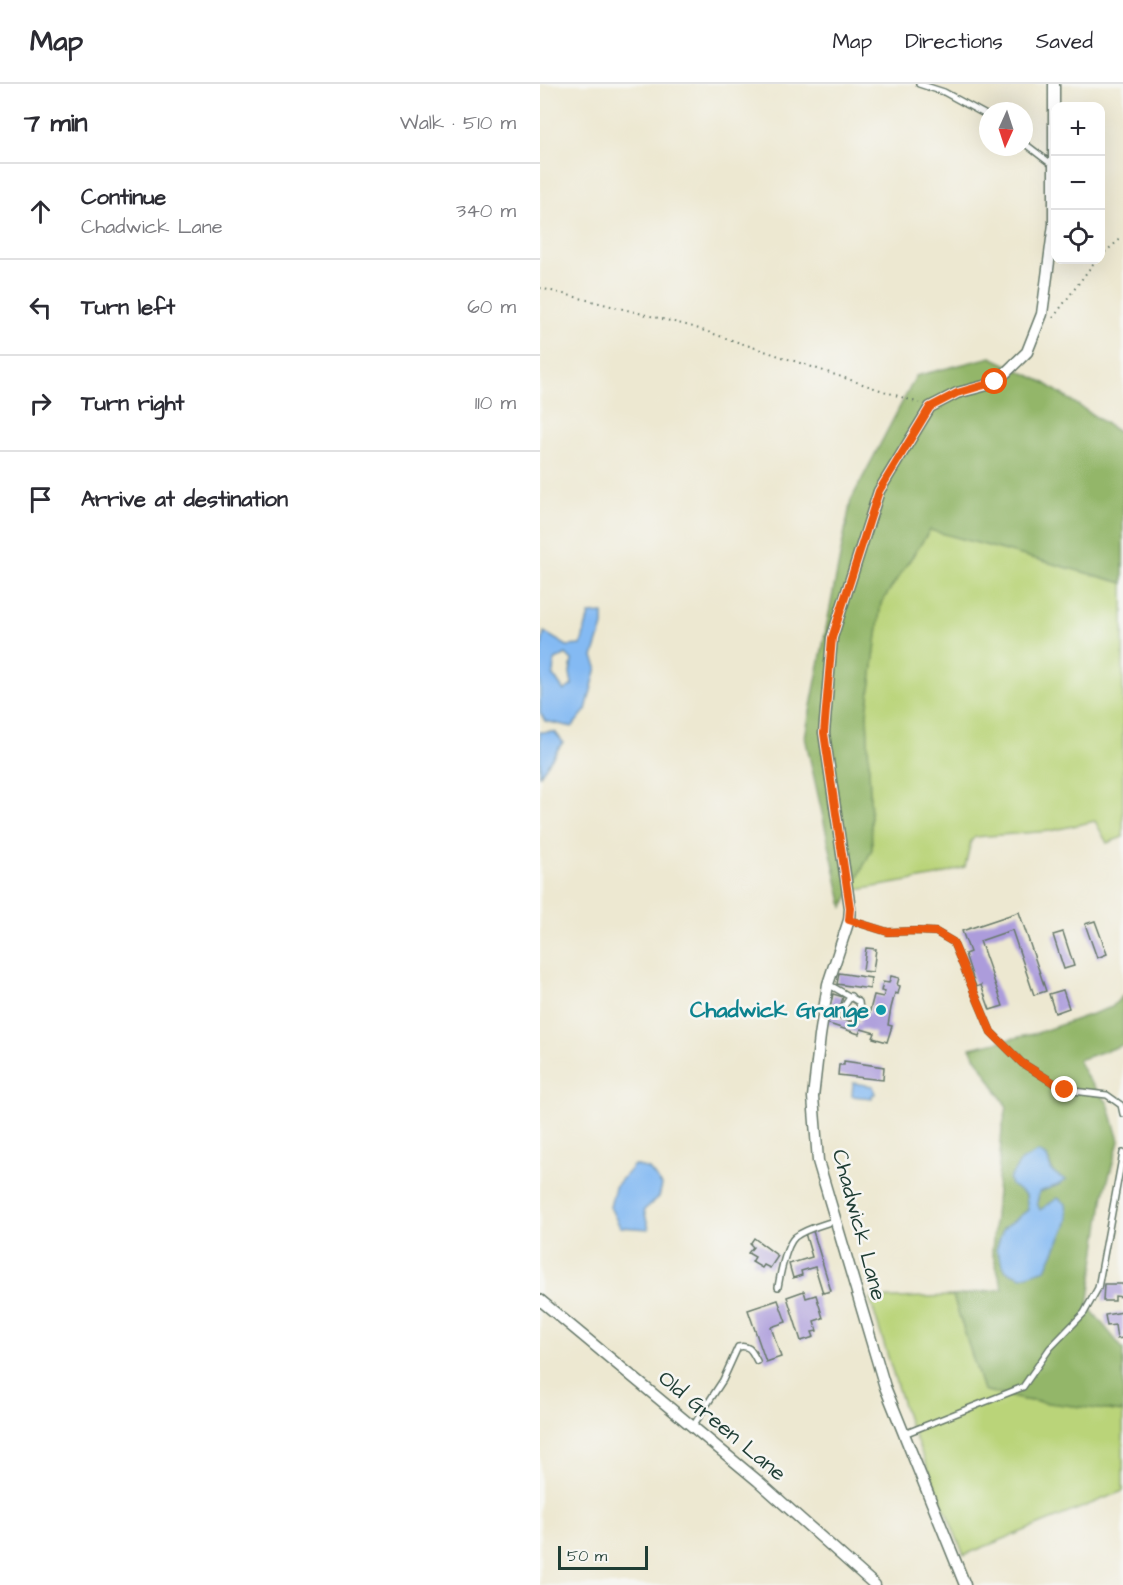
<!DOCTYPE html>
<html lang="en">
<head>
<meta charset="utf-8">
<style>
  :root { --surface:#fff; --page:#f2f2f3; --text:#2b2b33; --muted:#7c7c81; --line:#e1e1e2 }
  body { margin:0; font-family:"Architects Daughter",sans-serif; background:var(--page); color:var(--text) }
  .controls { position:absolute; right:18px; top:18px; display:grid; overflow:hidden; border-radius:12px; box-shadow:0 6px 24px #0002 }
  .controls button { width:54px; height:54px; display:grid; place-items:center; padding:0; border:0; border-bottom:2px solid var(--line); background:var(--surface); color:var(--text); font:30px sans-serif }
  .compass { position:absolute; left:439px; top:18px; width:54px; height:54px; border-radius:50%; background:var(--surface); box-shadow:0 6px 24px #0002; rotate:183deg }
  .scale { position:absolute; left:18px; bottom:15px; width:90px; box-sizing:border-box; padding-left:6px; border:3px solid #1f3d34; border-top:0; font-size:16px; line-height:21px; white-space:nowrap; color:#1f3d34; -webkit-text-stroke:4px #f6f6f2; paint-order:stroke }
  .stop { position:absolute; width:18px; height:18px; margin:-14px; border:4px solid #ea580c; border-radius:50%; background:#fff }
  .stop.end { background:#ea580c; border-color:#fff; box-shadow:0 2px 6px #0008 }
  .list { margin:0; padding:0; list-style:none }
  h2 { display:flex; justify-content:space-between; align-items:center; height:78px; margin:0; padding:0 24px; font-size:26px }
  h2 small { font-size:20px; font-weight:400; color:var(--muted) }
  .list li { display:grid; grid-template-columns:39px 1fr auto; gap:18px; align-items:center; box-sizing:border-box; height:96px; padding:0 24px; border-top:2px solid var(--line) }
  .list b { display:block; font-size:22px; white-space:nowrap }
  .list p { margin:0; font-size:20px; white-space:nowrap; color:var(--muted) }
  .list em { font-size:20px; font-style:normal; color:var(--muted) }
  .icon { flex:none; width:33px; height:33px; fill:none; stroke:currentColor; stroke-width:2; stroke-linecap:round; stroke-linejoin:round }
  .map { position:relative; flex:none; width:583px; height:1501px; overflow:hidden }
  header { display:flex; align-items:center; gap:36px; box-sizing:border-box; height:84px; padding:0 30px; background:var(--surface); border-bottom:2px solid var(--line) }
  header strong { font-size:28px }
  nav { display:flex; gap:33px; margin-inline-start:auto; font-size:21px }
  main { display:flex }
  aside { flex:1; background:var(--surface) }
  .map>svg:first-child { display:block }
  .green { fill:#bad479; stroke:#6c8856; stroke-width:1.5 }
  .forest { fill:#93b669; stroke:#597a4e; stroke-width:1.5; fill-rule:evenodd }
  .water { fill:#84baf3; stroke:#527c94; stroke-width:1.5; fill-rule:evenodd }
  .building { fill:#ac9cdb }
  .lines { fill:none; stroke-linecap:round; stroke-linejoin:round }
  .lane-casing { stroke:#67796b; stroke-width:8 }
  .street-casing { stroke:#67796b; stroke-width:13 }
  .path { stroke:#67796b; stroke-width:2; stroke-dasharray:1.5 4.5; stroke-linecap:butt }
  .lane { stroke:#fff; stroke-width:5 }
  .street { stroke:#fff; stroke-width:10 }
  .route { stroke:#ea580c; stroke-width:8 }
  .culture-dot { fill:#0f9aa8; stroke:#f6f6f2; stroke-width:2 }
  .labels { text-anchor:middle; dominant-baseline:central; stroke-width:5; stroke-linejoin:round; paint-order:stroke }
  .culture-label { font-size:22px; font-weight:bold; fill:#0d838f; stroke:#f6f6f2; text-anchor:end }
  .street-label { font-size:22px; fill:#1f3d34; stroke:#f6f6f2 }
</style>
</head>
<body>
<header>
<strong>Map</strong>
<nav><a>Map</a><a>Directions</a><a>Saved</a></nav>
</header>
<main>
<aside>
<h2>7 min<small>Walk · 510 m</small></h2>
<ul class="list">
<li><svg class="icon" aria-label="ahead" viewBox="0 0 24 24"><path d="M12 20V5M6 11l6-6 6 6"/></svg><div><b>Continue</b><p>Chadwick Lane</p></div><em>340 m</em></li>
<li><svg class="icon" aria-label="left" viewBox="0 0 24 24"><path d="M17 20v-9H6M10 6l-5 5 5 5"/></svg><div><b>Turn left</b></div><em>60 m</em></li>
<li><svg class="icon" aria-label="right" viewBox="0 0 24 24"><path d="M7 20v-9h11M14 6l5 5-5 5"/></svg><div><b>Turn right</b></div><em>110 m</em></li>
<li><svg class="icon" aria-label="arrive" viewBox="0 0 24 24"><path d="M6 21V4h12l-3 4 3 4H6"/></svg><div><b>Arrive at destination</b></div></li>
</ul>
</aside>
<div class="map">
<svg width="583" height="1501" viewBox="0 0 583 1501">
  <rect width="100%" height="100%" fill="#f6f6f2"/>
  <filter id="ink" filterUnits="userSpaceOnUse"><feTurbulence type="fractalNoise" baseFrequency=".0167" numOctaves="2"/><feDisplacementMap in="SourceGraphic" scale="12" xChannelSelector="R" yChannelSelector="G"/><feConvolveMatrix kernelMatrix="1 2 1 2 8 2 1 2 1" color-interpolation-filters="sRGB"/></filter>
  <filter id="wash" filterUnits="userSpaceOnUse"><feTurbulence type="fractalNoise" baseFrequency=".008" numOctaves="4" result="noise"/><feDisplacementMap in="SourceGraphic" scale="24" xChannelSelector="R" yChannelSelector="G"/><feGaussianBlur stdDeviation="1.35" result="paint"/><feColorMatrix in="noise" values="0 0 0 0 0 0 0 0 0 0 0 0 0 0 0 0 0 1.4 0 .05"/><feComposite in="paint" operator="in"/></filter>
  <g filter="url(#wash)">
    <rect width="100%" height="100%" fill="#ede8d1"/>
    <g class="green">
      <polygon points="390,446 583,499 583,753 567,759 555,737 510,747 435,753 431,757 425,783 397,792 311,807 332,765 327,629 341,519"/>
      <polygon points="413,1212 443,1306 484,1316 583,1328 583,1407 424,1471 367,1334 330,1215"/>
    </g>
    <g class="forest">
      <polygon points="451,273 503,298 583,351 583,499 390,446 341,519 327,629 332,765 303,823 265,653 311,416 376,292"/>
      <path d="M583,911V961L538,976L548,995L568,1019L579,1057L564,1110L548,1222L583,1265V1328L484,1316L443,1306L413,1212L463,1205L452,1168L462,1046L467,1023L430,964L497,949L572,923ZM507,1073L518,1101L499,1108L497,1119L500,1127L509,1120L528,1135L506,1185L463,1145L488,1126L486,1111Z"/>
    </g>
    <g class="water">
      <path d="M63,529V542L53,573L57,583L46,626L32,643L5,637L0,628V571L4,548L27,562L41,561L49,530ZM26,570L32,576L30,589L32,601L24,607L13,591L14,577Z"/>
      <polygon points="0,648 15,648 23,658 0,691"/>
      <polygon points="313,999 333,1002 335,1010 332,1011 332,1014 312,1012"/>
      <polygon points="498,1068 507,1073 512,1088 526,1096 518,1101 499,1108 497,1119 500,1126 518,1114 526,1120 528,1135 526,1142 506,1185 482,1193 466,1187 456,1166 463,1145 488,1126 486,1111 471,1101 469,1095 481,1077"/>
      <polygon points="94,1081 109,1085 122,1101 119,1113 104,1126 109,1145 80,1143 70,1123 75,1103"/>
    </g>
    <g id="blocks">
      <g class="building">
        <polygon points="479,828 506,907 494,911 472,846 440,857 463,922 450,926 441,901 436,903 425,870 430,868 422,847"/>
        <polygon points="555,837 567,870 557,874 545,840"/>
        <polygon points="523,848 534,882 524,885 513,851"/>
        <polygon points="326,864 336,865 333,888 323,887"/>
        <polygon points="299,889 331,894 330,905 297,900"/>
        <polygon points="351,892 359,894 357,901 360,902 358,910 355,909 351,924 348,941 352,942 347,958 333,954 335,949 321,945 319,950 286,939 293,910 303,913 297,934 319,940 322,928 329,930 334,911 343,913 345,908 341,907 343,898 349,899"/>
        <polygon points="523,906 529,924 515,929 509,910"/>
        <polygon points="304,977 344,983 343,996 298,991 299,981 304,981"/>
        <polygon points="273,1147 291,1207 283,1209 275,1183 261,1187 262,1191 253,1194 249,1180 272,1173 265,1149"/>
        <polygon points="214,1154 238,1172 230,1184 224,1181 222,1184 212,1178 215,1173 208,1169 213,1163 210,1160"/>
        <polygon points="564,1200 583,1200 583,1213 575,1212 575,1217 563,1217"/>
        <polygon points="264,1207 266,1214 276,1211 283,1234 274,1237 277,1247 272,1248 274,1253 261,1257 247,1213"/>
        <polygon points="238,1216 246,1238 231,1243 241,1273 226,1278 208,1226"/>
        <polygon points="583,1228 583,1254 577,1255 575,1241 567,1242 565,1231"/>
      </g>
    </g>
  </g>
  <g filter="url(#ink)">
    <use href="#blocks" fill-opacity="0" stroke="#67796b" stroke-width="1.5"/>
    <g class="lines">
      <defs>
        <g id="lane">
          <polyline points="379,0 404,8 448,32"/>
          <polyline points="484,59 514,82"/>
          <polyline points="309,836 348,848 376,847 396,848 413,858 451,948 482,979 525,1006 567,1011 581,1021 583,1030"/>
          <polyline points="288,900 319,918 320,926 317,932 311,933 304,925 305,921 311,912"/>
          <path d="M238,1203C240,1191 246,1161 255,1153C266,1144 283,1141 296,1136"/>
          <path d="M153,1342L183,1296L198,1263C210,1260 212,1268 217,1277"/>
          <polyline points="364,1350 483,1303 510,1264 544,1229 558,1204 583,1069"/>
        </g>
        <g id="street">
          <polyline points="0,1216 218,1397 335,1501"/>
          <polyline points="425,1501 345,1303 278,1077 273,1013 280,952 288,900 309,836 310,824 284,649 292,554 339,407 390,323 417,309 455,299 487,268 502,230 514,140 514,0"/>
        </g>
      </defs>
      <use href="#lane" class="lane-casing"/>
      <use href="#street" class="street-casing"/>
      <g class="path">
        <polyline points="560,172 583,153"/>
        <polyline points="0,204 150,242 379,319"/>
        <polyline points="513,234 556,176"/>
      </g>
      <use href="#lane" class="lane"/>
      <use href="#street" class="street"/>
    </g>
  </g>
  <g class="lines" filter="url(#ink)">
    <polyline class="route" points="455,298 417,309 390,323 339,407 292,554 284,649 310,824 309,836 348,848 376,847 396,848 413,858 451,948 482,979 525,1006"/>
  </g>
  <circle class="culture-dot" cx="341" cy="926" r="6"/>
  <g class="labels">
    <g class="culture-label">
      <text x="329" y="926">Chadwick Grange</text>
    </g>
    <g class="street-label">
      <text transform="translate(319 1141) rotate(75)">Chadwick Lane</text>
      <text transform="translate(182 1342) rotate(40)">Old Green Lane</text>
    </g>
  </g>
</svg>
<div class="controls">
<button>+</button>
<button>−</button>
<button><svg class="icon" aria-label="locate" viewBox="0 0 24 24"><circle cx="12" cy="12" r="6"/><path d="M12 2v4M12 18v4M2 12h4M18 12h4"/></svg></button>
</div>
<svg class="compass" viewBox="-18 -18 36 36"><path d="M0-13l5 13h-10z" fill="#e53935"/><path d="M0 13l5-13h-10z" fill="#7c7c81"/></svg>
<div class="scale">50 m</div>
<div class="stop" style="left:455px;top:298px"></div>
<div class="stop end" style="left:525px;top:1006px"></div>
</div>
</main>
</body>
</html>
